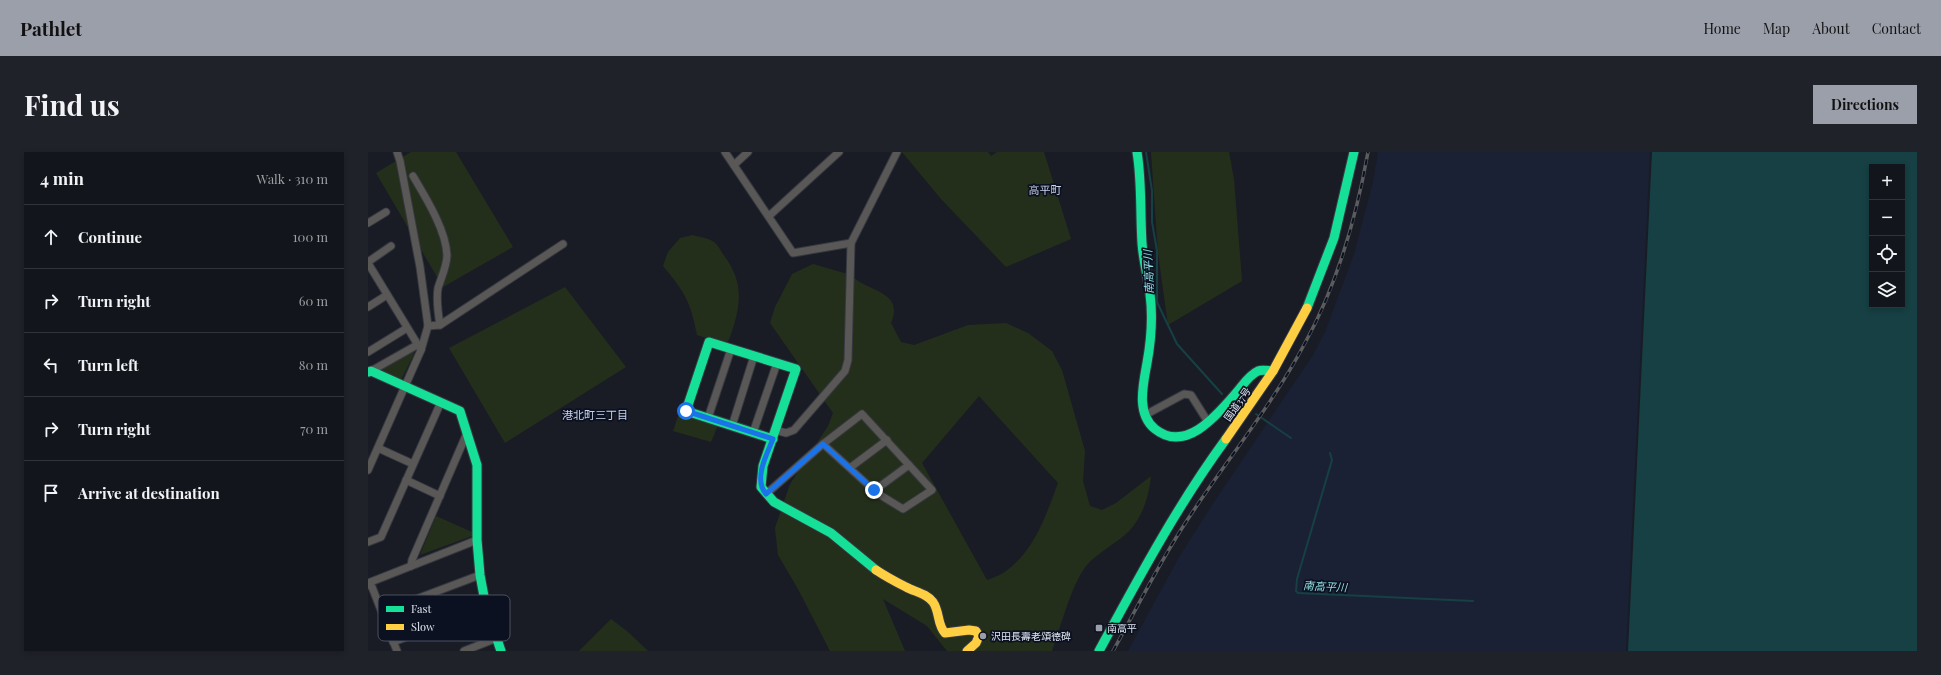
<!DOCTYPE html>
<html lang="en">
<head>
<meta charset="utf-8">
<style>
  :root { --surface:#13151c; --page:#202229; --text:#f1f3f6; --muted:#9d9fa3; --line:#32343b; --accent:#9b9faa }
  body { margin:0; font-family:"Playfair Display","Noto Sans JP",serif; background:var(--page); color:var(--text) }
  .controls { position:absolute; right:12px; top:12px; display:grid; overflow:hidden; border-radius:0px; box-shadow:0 2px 6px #0003 }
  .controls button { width:36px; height:36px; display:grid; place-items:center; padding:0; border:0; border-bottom:1px solid var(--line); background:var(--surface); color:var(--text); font:20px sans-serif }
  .stop { position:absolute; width:12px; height:12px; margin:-9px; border:3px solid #1a73e8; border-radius:50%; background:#fff }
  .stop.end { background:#1a73e8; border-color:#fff; box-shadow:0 1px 4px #0008 }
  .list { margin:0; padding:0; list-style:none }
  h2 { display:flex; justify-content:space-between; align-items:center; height:52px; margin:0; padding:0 16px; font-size:17px }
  h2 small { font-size:13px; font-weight:400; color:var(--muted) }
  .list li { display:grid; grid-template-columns:26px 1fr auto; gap:12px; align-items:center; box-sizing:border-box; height:64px; padding:0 16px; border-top:1px solid var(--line) }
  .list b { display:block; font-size:15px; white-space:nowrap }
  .list em { font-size:13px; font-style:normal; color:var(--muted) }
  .icon { flex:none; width:22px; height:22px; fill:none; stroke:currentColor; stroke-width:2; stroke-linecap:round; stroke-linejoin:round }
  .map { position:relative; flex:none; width:1549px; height:499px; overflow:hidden; border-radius:0px }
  header { display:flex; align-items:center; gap:24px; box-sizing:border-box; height:56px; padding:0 20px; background:var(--accent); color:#111 }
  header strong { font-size:19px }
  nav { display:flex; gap:22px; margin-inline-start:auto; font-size:14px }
  .intro { display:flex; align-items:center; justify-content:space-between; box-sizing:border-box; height:96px; padding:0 24px }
  h1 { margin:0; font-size:28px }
  .button { padding:10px 18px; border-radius:0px; background:var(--accent); color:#111; font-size:14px; font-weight:700 }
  main { display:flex; gap:24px; padding:0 24px }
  aside { flex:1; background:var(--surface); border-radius:0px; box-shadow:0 2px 6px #0003 }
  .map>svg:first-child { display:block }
  .built { fill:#1a2135 }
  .green { fill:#242f1b; fill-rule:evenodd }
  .water { fill:#164043; fill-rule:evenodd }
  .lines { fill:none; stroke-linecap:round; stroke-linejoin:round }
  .stream { stroke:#164043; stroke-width:2 }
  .street-casing { stroke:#363941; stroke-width:9 }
  .fast-casing { stroke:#363941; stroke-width:11 }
  .slow-casing { stroke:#363941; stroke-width:11 }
  .street { stroke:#5a5857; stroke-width:7 }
  .fast { stroke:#16e098; stroke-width:9 }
  .slow { stroke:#ffcf43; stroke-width:9 }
  .rail-casing { stroke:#5a5c5e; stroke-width:3.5 }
  .rail { stroke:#0b1120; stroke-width:2; stroke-dasharray:6; stroke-linecap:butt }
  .route { stroke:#1a73e8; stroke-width:5 }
  .poi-dot { fill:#9b9faa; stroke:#0b1120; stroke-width:1.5 }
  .labels { text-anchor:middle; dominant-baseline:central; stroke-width:3.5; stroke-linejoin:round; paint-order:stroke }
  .street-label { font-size:10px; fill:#e1e6f1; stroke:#0b1120 }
  .poi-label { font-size:10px; fill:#e1e6f1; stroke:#0b1120; text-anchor:start }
  .neighbourhood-label { font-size:11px; fill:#c8d2e8; stroke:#0b1120 }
  .water-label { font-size:11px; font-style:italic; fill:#8fdfe2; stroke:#0b1120 }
  .key { fill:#0b1120; stroke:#4b515f; stroke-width:1 }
  .key-label { font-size:11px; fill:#e1e6f1 }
</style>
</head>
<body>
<header>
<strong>Pathlet</strong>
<nav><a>Home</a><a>Map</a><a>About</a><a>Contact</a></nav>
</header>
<div class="intro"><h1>Find us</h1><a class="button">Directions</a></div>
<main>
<aside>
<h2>4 min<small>Walk · 310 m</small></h2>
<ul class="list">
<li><svg class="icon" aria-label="ahead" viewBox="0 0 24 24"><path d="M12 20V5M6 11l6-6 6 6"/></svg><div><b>Continue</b></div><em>100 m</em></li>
<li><svg class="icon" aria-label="right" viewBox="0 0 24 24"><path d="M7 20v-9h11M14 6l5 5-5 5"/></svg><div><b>Turn right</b></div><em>60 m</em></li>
<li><svg class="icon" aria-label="left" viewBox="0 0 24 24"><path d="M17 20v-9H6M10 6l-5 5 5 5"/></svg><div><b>Turn left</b></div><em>80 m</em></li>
<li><svg class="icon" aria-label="right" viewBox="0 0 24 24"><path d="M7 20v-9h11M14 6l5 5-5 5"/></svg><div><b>Turn right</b></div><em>70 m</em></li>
<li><svg class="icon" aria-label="arrive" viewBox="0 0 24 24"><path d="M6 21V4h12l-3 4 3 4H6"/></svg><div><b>Arrive at destination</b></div></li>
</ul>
</aside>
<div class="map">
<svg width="1549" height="499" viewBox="0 0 1549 499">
  <rect width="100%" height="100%" fill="#191c25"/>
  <polygon class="built" points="1010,0 1282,0 1258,499 760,499 810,407 842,356 945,203 957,180 986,102 1005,30"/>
  <g class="green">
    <polygon points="43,0 88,0 145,95 75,135 8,21"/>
    <polygon points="534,0 620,0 623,4 629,0 676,0 703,87 638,115 573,47"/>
    <polygon points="783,0 861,0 866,27 874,129 800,173 790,101"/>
    <path d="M325,83C331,85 341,86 346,90C350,93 354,101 357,105C379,135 371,161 359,193L329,183C323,150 316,139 295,114L300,100L312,86Z"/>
    <path d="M445,112L483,123C498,140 537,138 523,171L533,190L546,193L600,173L638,171L660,181L684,199L694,218L717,299L715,329L722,354L734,358L748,351L783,324C781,343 775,365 761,379C748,392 730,400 718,414C703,434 693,474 684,499H579L559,474L515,447L537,499H462L430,437L410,403L407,376L422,332L460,274L465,261L402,171L407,155L424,122ZM611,244L690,331C678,363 667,398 638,419C633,423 625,426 619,428L554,311Z"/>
    <polygon points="197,135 258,215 137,291 81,196"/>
    <polygon points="45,196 46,202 34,226 32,227 9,218"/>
    <polygon points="311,261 350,273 343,290 305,279"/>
    <polygon points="68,364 104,380 104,384 52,403"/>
    <polygon points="243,467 260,480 280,499 211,499"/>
  </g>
  <path class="water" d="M1284,0H1549V499H1260ZM1504,15H1534V153H1504Z"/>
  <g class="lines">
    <g class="stream">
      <polyline points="778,0 784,39 784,70 789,99 789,150 809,192 854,242"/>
      <polyline points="868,250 870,251"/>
      <polyline points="888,262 923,286"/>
      <polyline points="962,301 964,308 929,427 928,439 930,441 1105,449"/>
    </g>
    <defs>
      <g id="street">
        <polyline points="357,0 425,101 483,91"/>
        <polyline points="366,13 380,0"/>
        <path d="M45,24C58,46 78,78 79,103C79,114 73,126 70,136C68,148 70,161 72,173"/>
        <polyline points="401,64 471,0"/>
        <polyline points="0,71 18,60"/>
        <polyline points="0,110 23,94"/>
        <polyline points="0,111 53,198"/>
        <polyline points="0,155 19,143"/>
        <polyline points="60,174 72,173 195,92"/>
        <polyline points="0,200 39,176"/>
        <polyline points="3,219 49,193"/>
        <polygon points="494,262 564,338 535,357 509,341 455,292"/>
        <polyline points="777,263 816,242 823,243 840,270"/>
        <polyline points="340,266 363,197"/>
        <polyline points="364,274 386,204"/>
        <polyline points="407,278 418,281 426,278 477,219 480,208 483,91 529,0"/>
        <polyline points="385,281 409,211"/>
        <polyline points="10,296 45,312"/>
        <polyline points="483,315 519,288"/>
        <polyline points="0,318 53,198 60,174 52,115 32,9 29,0"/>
        <polyline points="38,328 72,344"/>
        <polyline points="507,338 541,313"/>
        <polyline points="398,342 455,292"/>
        <polyline points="0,390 13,385 73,250"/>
        <polyline points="43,414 44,408 99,281"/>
        <polyline points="0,431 109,388"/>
        <polyline points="0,432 4,435 29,499"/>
        <polyline points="14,460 112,423"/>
        <polyline points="25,490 118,455"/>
        <polyline points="96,499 129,486"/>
      </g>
      <g id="fast">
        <path d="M769,0C774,30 772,60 774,91C775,108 780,125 782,142C785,165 783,189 779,211C775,233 768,262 787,277C818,302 850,262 869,240C875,233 881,223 890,219C895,217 900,219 905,219"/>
        <polyline points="939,156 966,86 986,0"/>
        <polyline points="1,220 3,219 92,259 109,313 109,388 112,423 118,455 133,499"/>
        <polyline points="405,287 318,259 341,190 428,217 395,314 393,335 406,350 463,381 508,418"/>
        <path d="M731,499C770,427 809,354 858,287"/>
      </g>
      <g id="slow">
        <polyline points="858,287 905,219 939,156"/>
        <path d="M508,418C517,424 528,430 538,435C547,440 558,441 565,450C572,460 569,473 577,481L601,478L608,479L611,484L608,491L599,499"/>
      </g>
    </defs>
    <use href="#street" class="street-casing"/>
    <use href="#fast" class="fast-casing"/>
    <use href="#slow" class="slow-casing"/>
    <use href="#street" class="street"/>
    <use href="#fast" class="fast"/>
    <use href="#slow" class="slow"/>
    <defs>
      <path id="rail" d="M745,499C769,456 791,411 818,370C857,310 904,254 937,191C970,131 988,67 1000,0"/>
    </defs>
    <use href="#rail" class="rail-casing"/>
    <use href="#rail" class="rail"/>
  </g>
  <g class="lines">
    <path class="route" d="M318,259L405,287C399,302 385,327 398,342L455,292L506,338"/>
  </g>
  <g class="poi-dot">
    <rect x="727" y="472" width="8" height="8" rx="2"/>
    <circle cx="615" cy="484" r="4"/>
  </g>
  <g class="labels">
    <g class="street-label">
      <text transform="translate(869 252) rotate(-55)">国道37号</text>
    </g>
    <g class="poi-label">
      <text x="739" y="476">南高平</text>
      <text x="623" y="484">沢田長壽老頌徳碑</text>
    </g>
    <g class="neighbourhood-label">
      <text x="677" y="37">高平町</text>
      <text x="227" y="262">港北町三丁目</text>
    </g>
    <g class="water-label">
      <text transform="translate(780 120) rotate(-92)">南高平川</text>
      <text transform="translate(957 434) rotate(3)">南高平川</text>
    </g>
  </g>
  <rect x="10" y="443" width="132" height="46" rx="6" class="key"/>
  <rect x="18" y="454" width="18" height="6" fill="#16e098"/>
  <rect x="18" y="472" width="18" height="6" fill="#ffcf43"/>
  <g class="key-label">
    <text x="43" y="461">Fast</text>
    <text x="43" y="479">Slow</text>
  </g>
</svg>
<div class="controls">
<button>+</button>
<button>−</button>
<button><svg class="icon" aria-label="locate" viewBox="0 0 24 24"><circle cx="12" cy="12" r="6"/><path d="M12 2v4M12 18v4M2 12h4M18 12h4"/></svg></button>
<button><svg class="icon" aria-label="layers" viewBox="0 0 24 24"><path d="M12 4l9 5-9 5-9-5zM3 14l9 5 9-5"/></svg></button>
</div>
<div class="stop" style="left:318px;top:259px"></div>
<div class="stop end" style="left:506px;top:338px"></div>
</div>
</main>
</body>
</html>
